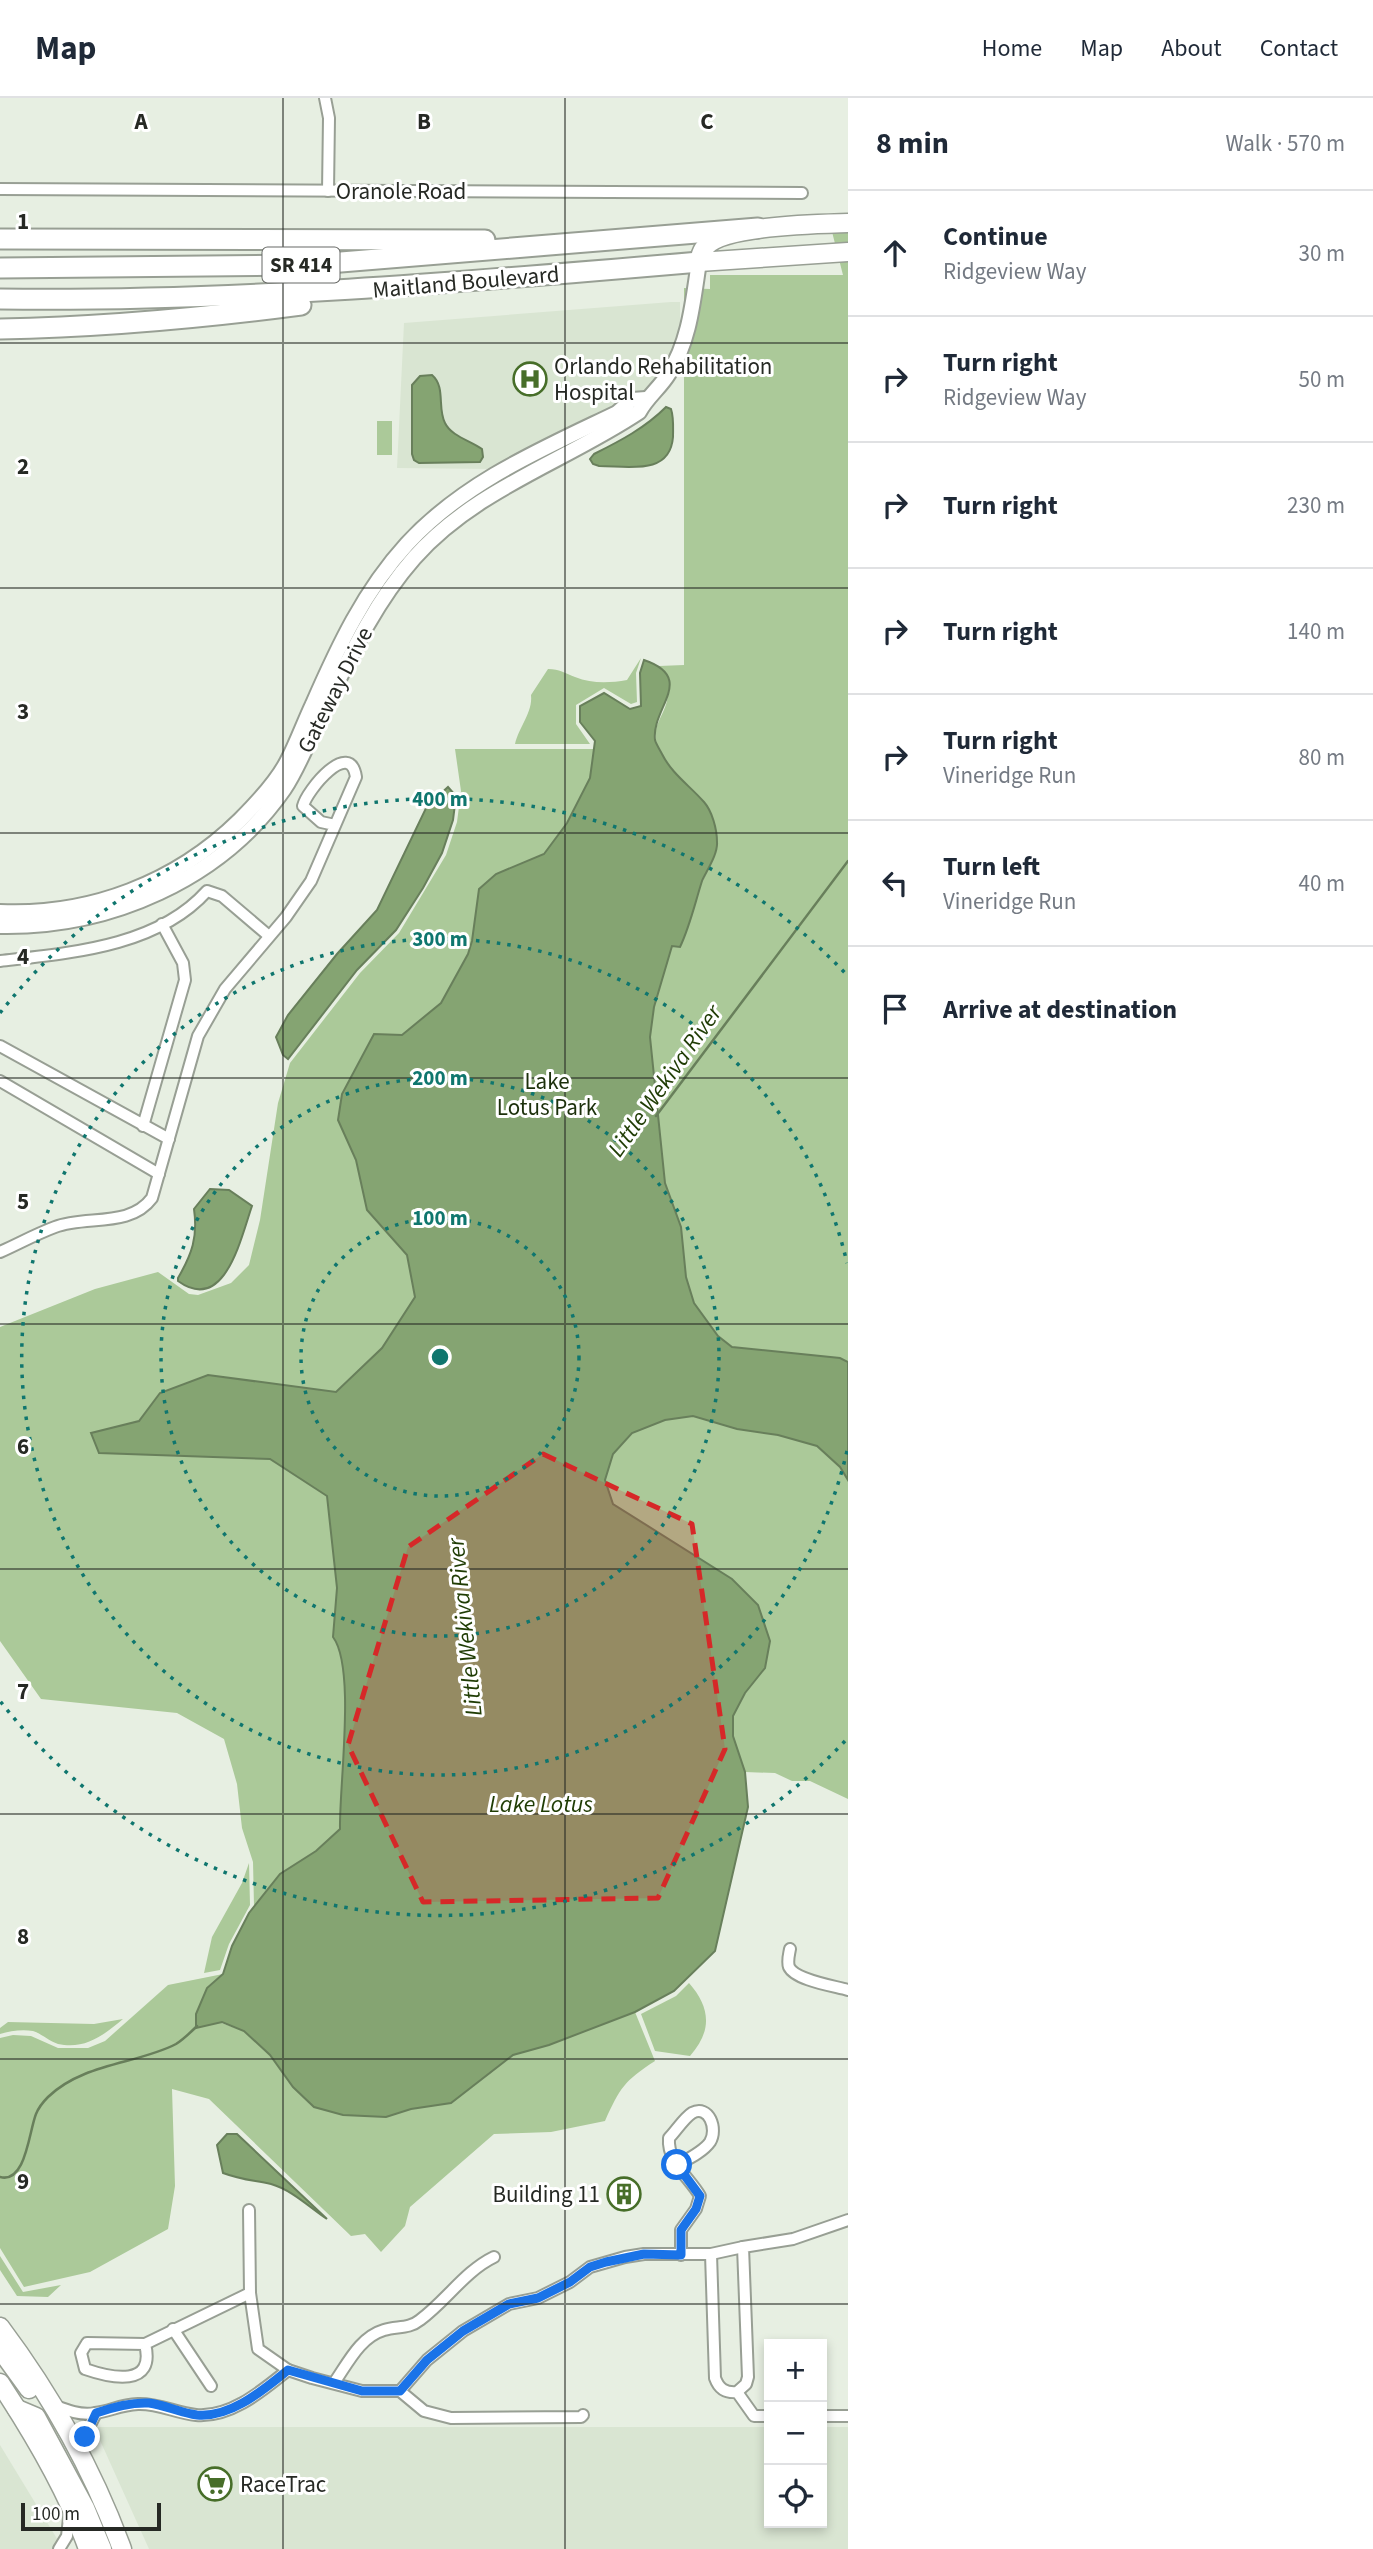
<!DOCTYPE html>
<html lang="en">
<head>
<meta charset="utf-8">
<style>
  :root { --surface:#fff; --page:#f2f2f3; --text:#1f2937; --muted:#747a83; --line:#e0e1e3 }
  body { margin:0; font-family:"Source Sans 3",sans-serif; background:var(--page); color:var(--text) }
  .controls { position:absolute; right:21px; bottom:21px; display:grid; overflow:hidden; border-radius:0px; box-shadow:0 4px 10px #0003 }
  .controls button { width:63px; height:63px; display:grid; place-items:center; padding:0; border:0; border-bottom:2px solid var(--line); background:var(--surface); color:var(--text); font:35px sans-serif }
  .scale { position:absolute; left:21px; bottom:18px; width:140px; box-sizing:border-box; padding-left:7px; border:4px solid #262924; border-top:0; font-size:19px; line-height:24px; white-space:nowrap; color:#262924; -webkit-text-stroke:5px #fff; paint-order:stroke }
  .stop { position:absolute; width:21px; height:21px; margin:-16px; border:5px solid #1a73e8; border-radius:50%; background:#fff }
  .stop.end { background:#1a73e8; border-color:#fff; box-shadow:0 2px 7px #0008 }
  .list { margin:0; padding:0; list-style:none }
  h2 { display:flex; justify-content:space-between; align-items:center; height:91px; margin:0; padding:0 28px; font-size:30px }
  h2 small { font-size:23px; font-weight:400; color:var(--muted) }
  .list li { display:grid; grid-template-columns:46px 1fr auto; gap:21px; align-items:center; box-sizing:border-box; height:126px; padding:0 28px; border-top:2px solid var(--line) }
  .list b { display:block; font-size:26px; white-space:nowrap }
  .list p { margin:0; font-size:23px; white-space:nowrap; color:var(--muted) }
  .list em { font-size:23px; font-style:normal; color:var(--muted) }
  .icon { flex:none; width:38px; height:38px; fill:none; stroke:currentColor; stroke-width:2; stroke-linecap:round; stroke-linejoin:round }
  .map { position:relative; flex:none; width:848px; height:2451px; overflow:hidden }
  header { display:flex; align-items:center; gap:42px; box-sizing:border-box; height:98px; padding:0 35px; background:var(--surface); border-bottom:2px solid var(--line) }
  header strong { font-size:33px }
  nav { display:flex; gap:38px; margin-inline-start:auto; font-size:24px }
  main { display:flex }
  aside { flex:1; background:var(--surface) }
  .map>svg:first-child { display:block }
  .built { fill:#d9e5d2 }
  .green { fill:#abc999; fill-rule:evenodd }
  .water { fill:#85a472; stroke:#687f5b; stroke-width:2 }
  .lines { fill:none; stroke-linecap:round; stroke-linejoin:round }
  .stream { stroke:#687f5b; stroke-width:2.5 }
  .minor-casing { stroke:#989f94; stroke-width:14 }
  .tertiary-casing { stroke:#989f94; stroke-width:18 }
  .primary-casing { stroke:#989f94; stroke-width:21 }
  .trunk-casing { stroke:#989f94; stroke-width:21 }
  .motorway-casing { stroke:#989f94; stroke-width:23 }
  .minor { stroke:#fff; stroke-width:10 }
  .tertiary { stroke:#fff; stroke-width:14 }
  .primary { stroke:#fff; stroke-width:18 }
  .trunk { stroke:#fff; stroke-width:18 }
  .motorway { stroke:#fff; stroke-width:19 }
  .route { stroke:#1a73e8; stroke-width:9 }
  .marked { fill:#d62828; fill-opacity:0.2; stroke:#d62828; stroke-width:5; stroke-dasharray:14 9; stroke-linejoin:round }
  .grid { fill:none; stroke:#262924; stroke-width:2; stroke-opacity:0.55 }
  .ring { fill:none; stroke:#0f766e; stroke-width:3.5; stroke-dasharray:3.5 7 }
  .labels { text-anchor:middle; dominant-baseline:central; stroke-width:6; stroke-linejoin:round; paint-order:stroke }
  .shield { fill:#fff; stroke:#676966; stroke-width:2 }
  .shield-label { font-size:21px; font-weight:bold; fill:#262924 }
  .street-label { font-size:23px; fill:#262924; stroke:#fff }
  .poi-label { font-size:23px; fill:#262924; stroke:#fff; text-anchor:start }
  .park-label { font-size:23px; fill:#1c300b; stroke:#fff }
  .water-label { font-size:24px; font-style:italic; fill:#1f3c04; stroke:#fff }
  .grid-label { font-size:23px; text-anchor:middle; font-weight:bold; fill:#262924; stroke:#fff; stroke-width:6; stroke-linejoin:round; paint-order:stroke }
  .centre { fill:#0f766e; stroke:#fff; stroke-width:3.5 }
  .ring-label { font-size:21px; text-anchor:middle; font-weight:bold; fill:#0f766e; stroke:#fff; stroke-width:6; stroke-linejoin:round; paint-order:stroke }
</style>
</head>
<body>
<header>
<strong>Map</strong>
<nav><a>Home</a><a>Map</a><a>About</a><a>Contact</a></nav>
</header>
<main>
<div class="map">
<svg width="848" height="2451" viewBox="0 0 848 2451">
  <rect width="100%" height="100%" fill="#e7efe2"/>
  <g class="built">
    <polygon points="671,204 680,204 680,237 675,252 654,288 636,295 614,310 493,371 397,370 404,225"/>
    <polygon points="94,2329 769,2329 769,2425 822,2425 822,2329 848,2329 848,2451 149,2451"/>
    <polygon points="0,2347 59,2444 52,2451 0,2451"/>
  </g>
  <g class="green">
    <path d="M828,118L848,119V1264L840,1260L735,1249L414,1355H133L270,1361L327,1398L337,1490L333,1539C356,1570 339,1687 340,1731L316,1753L280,1776L254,1808L253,1764L242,1730L237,1686L224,1641L177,1615L41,1601L0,1543V1229L95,1191L158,1174L189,1196L198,1197L231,1185L249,1167L260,1122L278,1005L290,965L360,875L399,835L446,757L457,724L461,693L455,651H659C649,631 663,620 667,603C668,596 668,588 669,580L659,568L684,567V190L710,191V177H843ZM706,706C724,739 716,751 703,783Z"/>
    <rect x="377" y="323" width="15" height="34"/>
    <path d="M641,560L636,575L637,604L631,606L604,590L576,607V626L590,646H515C519,629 533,614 531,597L548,571C560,571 564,575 575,579C592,586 610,585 627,582Z"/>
    <polygon points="693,1318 737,1331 778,1337 817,1348 840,1369 848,1382 848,1701 810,1683 792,1683 775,1675 745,1674 733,1638 733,1618 745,1595 765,1569 770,1543 648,1430 613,1406 605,1382 613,1356 632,1335 665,1322"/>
    <polygon points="249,1765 250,1807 229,1846 220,1872 204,1875 212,1839 242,1785"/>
    <path d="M223,1876L207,1890L196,1916L244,1933L270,1957L293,1989L386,2019L411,2011L451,2005L513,1957L549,1947L635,1914L655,1963C624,1983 620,1990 605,2023L551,2034L494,2036L410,2109L405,2128L381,2154L365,2136L351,2138L209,2001L172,1991L175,2088L168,2131L90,2174L24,2189L0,2150V1940L13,1937L31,1938L58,1950H88L105,1943L168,1887Z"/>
    <path d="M689,1885C710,1909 713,1932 690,1958L655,1953L641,1916L676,1898Z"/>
    <path d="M123,1921C104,1937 85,1952 58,1946C49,1943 42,1936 33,1933C22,1931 10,1933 0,1936V1930L8,1924L94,1926Z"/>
    <polygon points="0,2158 23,2194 61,2187 48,2199 17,2198 0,2172"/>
  </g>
  <g class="water">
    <path d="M432,277C446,289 437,310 445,325C451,338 471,343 482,351L483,359L480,364L419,365L414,362L412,356V287L420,278Z"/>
    <path d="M666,309L671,311C674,320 673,330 673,339C670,378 628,368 599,368L593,366L590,361L594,356C620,343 645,330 666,309Z"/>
    <path d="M644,562C697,580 651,610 655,642C656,646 660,652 662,656C672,676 689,687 704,704C712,713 717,731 717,744C718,756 707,772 702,783C695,805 690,828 680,849L672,848L654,909L650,939L665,1085L681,1129L686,1179L694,1205L718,1238L732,1249L840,1260L848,1264V1382L840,1369L817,1348L778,1337L737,1331L693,1318L665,1322L632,1335L613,1356L605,1382L613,1406L732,1481L758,1507L770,1543L765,1570L745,1595L733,1618V1638L745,1674L748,1709L715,1853L674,1893L635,1914L549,1947L513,1957L451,2005L411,2011L386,2019L343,2017L314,2009L293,1989L270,1957L244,1933L222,1924L196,1930V1916L207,1890L223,1876L232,1848L249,1815L280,1776L316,1753L340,1731C339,1688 356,1570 333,1539L337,1490L327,1398L270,1361L99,1355L91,1335L139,1323L160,1295L208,1277L336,1294L382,1250L415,1199L407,1157L367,1112L356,1062L338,1022L342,996L374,936L402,937L441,905L468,856L472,843L479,791L496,776L544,756L567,725L590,680L595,643L580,624V608L604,595L630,611L641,608L640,575Z"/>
    <polygon points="448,689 456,698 453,722 442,755 423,790 396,832 357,872 288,961 283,957 276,939 288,917 337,856 377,812 427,708"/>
    <path d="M210,1091L229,1092L252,1108C241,1139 225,1217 178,1183V1180C192,1156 198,1139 194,1111Z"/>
    <path d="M227,2036H237L327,2121C309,2109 292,2092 271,2086C252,2082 242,2082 223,2075L217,2047Z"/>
  </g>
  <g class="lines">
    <g class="stream">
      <polyline points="656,1018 848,763"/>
      <path d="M0,2079C26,2086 29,2033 36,2016C38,2011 44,2003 48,1999C83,1965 138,1966 176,1946C184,1941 191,1934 197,1928"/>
    </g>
    <defs>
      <g id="minor">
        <polyline points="325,0 329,20 328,93"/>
        <polyline points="0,91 802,95"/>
        <path d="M0,863C70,855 157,849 207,793L222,798L269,838"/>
        <polyline points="0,948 169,1041"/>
        <polyline points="0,983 159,1076"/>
        <polyline points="143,1028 185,882 183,865 162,826"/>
        <path d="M0,1154C18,1146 36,1136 55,1129C86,1117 130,1130 152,1100L198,938L225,891L286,819L311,783L356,679C350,640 307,692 303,708L321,724L335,727"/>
        <path d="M790,1851C789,1857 787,1863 789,1869C795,1882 834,1888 848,1892"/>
        <path d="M677,2067C688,2061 703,2054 710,2044C718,2031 709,2006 692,2015C684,2020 676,2033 669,2040C667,2064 689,2079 700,2098L696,2111L681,2132V2157"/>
        <path d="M249,2112L250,2195L258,2251L288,2272L312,2280L362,2293H400L427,2262L463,2233L509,2206L538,2200L570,2184L590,2169L625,2159L644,2156H711L715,2280C719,2291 725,2295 737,2294L746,2286L748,2279L743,2149L793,2141L848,2122"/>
        <polyline points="711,2156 743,2149"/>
        <polyline points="173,2231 211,2288"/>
        <path d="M145,2246C156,2290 111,2280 85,2271L81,2255L87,2245L145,2246L250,2195"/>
        <path d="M334,2285C348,2265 360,2239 384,2232C397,2228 409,2231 420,2222C446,2203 465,2173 494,2159"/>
        <polyline points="400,2293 424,2313 451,2320 581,2319 583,2317"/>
        <polyline points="737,2294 754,2318 769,2318"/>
        <path d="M53,2307C66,2312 81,2318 95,2315C111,2313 119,2307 138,2306C158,2305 176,2315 196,2317C231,2320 263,2292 288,2272"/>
        <polyline points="822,2318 848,2318"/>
        <polyline points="82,2359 84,2339 96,2315"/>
        <polyline points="59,2451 67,2438 70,2411"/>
      </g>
      <g id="tertiary">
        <path d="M0,814C90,818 176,785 240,722C257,705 276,685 287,664C297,645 304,625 313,606C338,549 364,493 407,446C464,384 542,351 617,315L632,302L646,301"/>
        <path d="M0,828C109,830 221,782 284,691C296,673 304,653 313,634C343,574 369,511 414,460C475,391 564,364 639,314C647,299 660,290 669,275C690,242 693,202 699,164"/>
      </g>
      <g id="primary">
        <path d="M0,2229C51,2297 93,2372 122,2451"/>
        <polyline points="0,2251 29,2291"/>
        <path d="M0,2285C33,2335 68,2394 88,2451"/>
        <polyline points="17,2311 36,2319 85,2410 102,2451"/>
      </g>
      <path id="trunk" d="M848,125C818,126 724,127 705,149C701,153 700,158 699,164L848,154"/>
      <g id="motorway">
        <polyline points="0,141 485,142"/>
        <polyline points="0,170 304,167 758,130"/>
        <path d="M0,201C234,204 466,184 699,164"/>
        <path d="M0,231C101,229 202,220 301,207"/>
      </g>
    </defs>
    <use href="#minor" class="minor-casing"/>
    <use href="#tertiary" class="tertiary-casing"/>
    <use href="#primary" class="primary-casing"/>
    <use href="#trunk" class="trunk-casing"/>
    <use href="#motorway" class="motorway-casing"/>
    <use href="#minor" class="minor"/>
    <use href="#tertiary" class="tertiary"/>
    <use href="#primary" class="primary"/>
    <use href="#trunk" class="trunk"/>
    <use href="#motorway" class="motorway"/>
  </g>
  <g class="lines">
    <path class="route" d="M85,2339L96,2315C113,2309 130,2304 149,2305C165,2307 181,2315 197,2317C231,2320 263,2292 288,2272L362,2293H400L427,2262L463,2233L509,2206L538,2200L570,2184L590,2169L606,2164L644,2156L681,2157V2132L696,2111L700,2098L677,2067"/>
  </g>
  <path class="marked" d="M543,1356L692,1426L725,1651L658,1800L423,1804L348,1647L408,1449Z"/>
  <path class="grid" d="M283,0V2451M565,0V2451M0,245H848M0,490H848M0,735H848M0,980H848M0,1226H848M0,1471H848M0,1716H848M0,1961H848M0,2206H848"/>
  <g class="ring">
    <circle cx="440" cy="1259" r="139"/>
    <circle cx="440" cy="1259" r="279"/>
    <path d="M847 1353A418 418 0 1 1 847 1165"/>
    <path d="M845 1643A558 558 0 0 1 0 1603M0 915A558 558 0 0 1 845 875"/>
  </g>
  <defs>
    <symbol id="hospital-ring" viewBox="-11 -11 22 22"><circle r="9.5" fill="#fff" stroke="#476e29" stroke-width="1.5"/><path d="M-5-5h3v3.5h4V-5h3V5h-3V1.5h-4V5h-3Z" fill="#476e29"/></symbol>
    <symbol id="building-ring" viewBox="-11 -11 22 22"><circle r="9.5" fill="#fff" stroke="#476e29" stroke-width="1.5"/><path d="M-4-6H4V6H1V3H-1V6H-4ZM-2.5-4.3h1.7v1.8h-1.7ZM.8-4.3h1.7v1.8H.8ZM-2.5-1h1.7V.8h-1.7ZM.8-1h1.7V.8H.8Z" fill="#476e29"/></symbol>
    <symbol id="supermarket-ring" viewBox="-11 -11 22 22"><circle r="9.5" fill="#fff" stroke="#476e29" stroke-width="1.5"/><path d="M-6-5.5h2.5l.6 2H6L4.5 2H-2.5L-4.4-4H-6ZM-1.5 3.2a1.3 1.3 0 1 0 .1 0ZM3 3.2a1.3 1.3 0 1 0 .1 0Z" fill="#476e29"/></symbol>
  </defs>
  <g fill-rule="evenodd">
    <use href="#hospital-ring" x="511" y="262" width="38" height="38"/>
    <use href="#building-ring" x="605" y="2077" width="38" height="38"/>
    <use href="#supermarket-ring" x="196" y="2367" width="38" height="38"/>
  </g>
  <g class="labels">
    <rect class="shield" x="262.5" y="149.5" width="77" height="35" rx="5"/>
    <g class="shield-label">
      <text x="301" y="167">SR 414</text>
    </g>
    <g class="street-label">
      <text x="401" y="93">Oranole Road</text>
      <text transform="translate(466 184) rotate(-5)">Maitland Boulevard</text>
      <text transform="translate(335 592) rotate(-63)">Gateway Drive</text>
    </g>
    <g class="poi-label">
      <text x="554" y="268">Orlando Rehabilitation<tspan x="554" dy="26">Hospital</tspan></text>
      <text x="600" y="2096" text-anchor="end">Building 11</text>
      <text x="240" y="2386">RaceTrac</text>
    </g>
    <g class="park-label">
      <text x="547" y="983">Lake<tspan x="547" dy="26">Lotus Park</tspan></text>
    </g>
    <g class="water-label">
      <text transform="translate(665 983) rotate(-55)">Little Wekiva River</text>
      <text transform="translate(465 1529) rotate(-96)">Little Wekiva River</text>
      <text x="541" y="1706">Lake Lotus</text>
    </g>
  </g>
  <g class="grid-label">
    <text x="141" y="31">A</text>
    <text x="424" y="31">B</text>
    <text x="707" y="31">C</text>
    <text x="23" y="131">1</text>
    <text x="23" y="376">2</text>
    <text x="23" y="621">3</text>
    <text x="23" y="866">4</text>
    <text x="23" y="1111">5</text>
    <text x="23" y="1356">6</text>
    <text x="23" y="1601">7</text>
    <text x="23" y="1846">8</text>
    <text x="23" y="2091">9</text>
  </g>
  <circle cx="440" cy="1259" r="10" class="centre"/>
  <g class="ring-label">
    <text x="440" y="708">400 m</text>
    <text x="440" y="848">300 m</text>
    <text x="440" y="987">200 m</text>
    <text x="440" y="1127">100 m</text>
  </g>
</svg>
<div class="controls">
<button>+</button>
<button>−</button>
<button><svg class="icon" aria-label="locate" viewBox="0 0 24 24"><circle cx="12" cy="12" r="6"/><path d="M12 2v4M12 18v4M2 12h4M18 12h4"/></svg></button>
</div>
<div class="scale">100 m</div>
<div class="stop" style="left:677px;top:2067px"></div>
<div class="stop end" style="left:85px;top:2339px"></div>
</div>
<aside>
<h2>8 min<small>Walk · 570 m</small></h2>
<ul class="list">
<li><svg class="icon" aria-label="ahead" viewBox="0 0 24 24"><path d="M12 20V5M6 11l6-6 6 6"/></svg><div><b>Continue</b><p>Ridgeview Way</p></div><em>30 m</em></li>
<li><svg class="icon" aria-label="right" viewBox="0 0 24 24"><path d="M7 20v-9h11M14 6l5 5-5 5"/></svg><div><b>Turn right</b><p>Ridgeview Way</p></div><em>50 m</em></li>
<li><svg class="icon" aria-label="right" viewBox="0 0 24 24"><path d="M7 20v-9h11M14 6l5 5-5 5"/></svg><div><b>Turn right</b></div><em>230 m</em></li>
<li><svg class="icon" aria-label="right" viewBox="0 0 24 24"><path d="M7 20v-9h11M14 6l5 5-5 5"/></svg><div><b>Turn right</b></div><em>140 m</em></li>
<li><svg class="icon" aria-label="right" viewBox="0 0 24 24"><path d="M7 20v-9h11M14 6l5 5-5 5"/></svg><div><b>Turn right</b><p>Vineridge Run</p></div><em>80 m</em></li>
<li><svg class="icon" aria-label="left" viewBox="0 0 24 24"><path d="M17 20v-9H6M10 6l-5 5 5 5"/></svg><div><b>Turn left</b><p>Vineridge Run</p></div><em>40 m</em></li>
<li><svg class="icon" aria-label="arrive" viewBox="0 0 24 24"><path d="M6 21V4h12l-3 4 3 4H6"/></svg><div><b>Arrive at destination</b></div></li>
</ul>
</aside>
</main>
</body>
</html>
